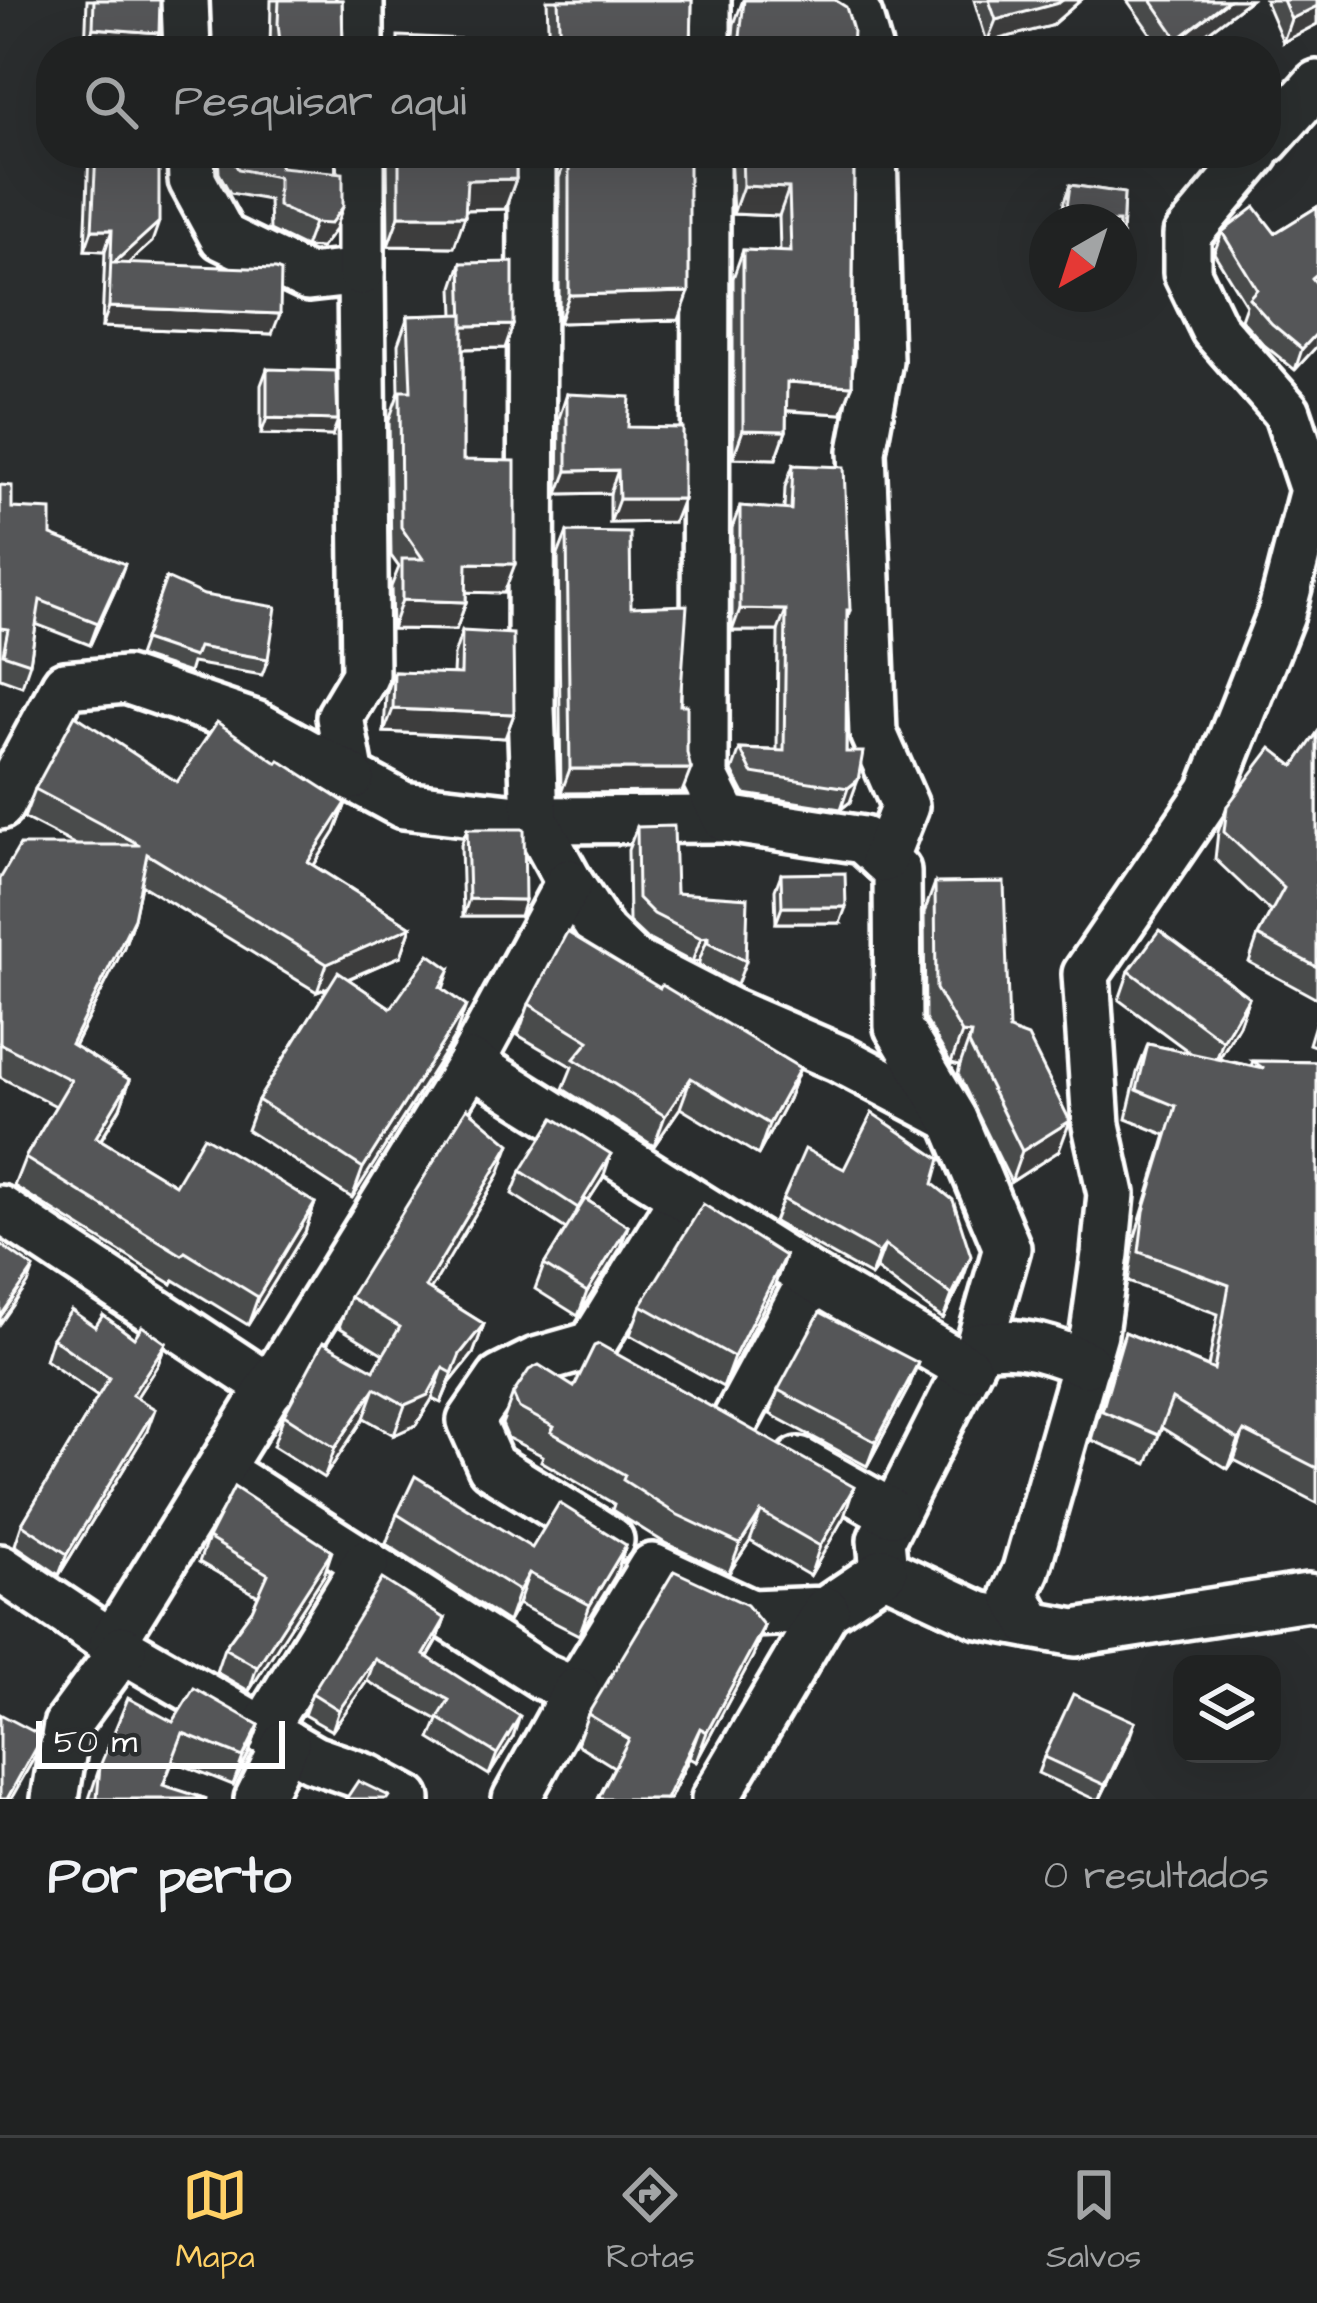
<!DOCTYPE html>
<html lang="pt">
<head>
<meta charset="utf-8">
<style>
  :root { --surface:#202222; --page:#2d2f2f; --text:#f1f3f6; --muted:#a2a4a5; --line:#3d3f40; --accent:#ffd166 }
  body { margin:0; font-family:"Architects Daughter",sans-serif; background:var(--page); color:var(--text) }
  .controls { position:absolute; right:36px; bottom:36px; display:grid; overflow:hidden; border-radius:24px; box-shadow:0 12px 48px #0002 }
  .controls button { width:108px; height:108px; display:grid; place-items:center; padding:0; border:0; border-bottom:3px solid var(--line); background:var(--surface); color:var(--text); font:60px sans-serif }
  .compass { position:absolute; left:1029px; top:204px; width:108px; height:108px; border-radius:50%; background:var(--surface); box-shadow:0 12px 48px #0002; rotate:219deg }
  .scale { position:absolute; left:36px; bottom:30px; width:249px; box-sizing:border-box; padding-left:12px; border:6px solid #fff; border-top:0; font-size:33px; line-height:42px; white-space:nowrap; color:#fff; -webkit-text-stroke:9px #2a2d2e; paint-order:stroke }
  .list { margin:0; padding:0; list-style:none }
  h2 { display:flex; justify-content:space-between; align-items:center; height:156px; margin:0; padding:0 48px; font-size:51px }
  h2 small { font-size:39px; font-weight:400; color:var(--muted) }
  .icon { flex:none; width:66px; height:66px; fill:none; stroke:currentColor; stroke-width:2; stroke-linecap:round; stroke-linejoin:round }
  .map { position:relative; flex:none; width:1317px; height:1799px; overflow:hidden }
  .search { position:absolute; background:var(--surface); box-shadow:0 12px 48px #0002; left:36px; right:36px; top:36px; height:132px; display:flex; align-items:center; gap:30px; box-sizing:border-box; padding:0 42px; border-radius:48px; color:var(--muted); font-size:45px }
  .sheet { height:336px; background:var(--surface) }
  nav { display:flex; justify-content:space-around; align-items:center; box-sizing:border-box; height:168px; border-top:3px solid var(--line); background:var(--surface); font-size:33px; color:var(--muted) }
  nav a { display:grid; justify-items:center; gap:6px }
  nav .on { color:var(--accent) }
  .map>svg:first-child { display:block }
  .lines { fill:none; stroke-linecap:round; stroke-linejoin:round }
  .minor-casing { stroke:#fff; stroke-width:54 }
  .minor { stroke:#2a2d2e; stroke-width:45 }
  .wall { fill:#494b4c; stroke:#fff; stroke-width:3 }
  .shaded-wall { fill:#3c3d3e; stroke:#fff; stroke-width:3 }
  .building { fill:#555758; stroke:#fff; stroke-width:3 }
</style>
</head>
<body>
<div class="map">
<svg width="1317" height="1799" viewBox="0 0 1317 1799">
  <rect width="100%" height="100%" fill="#2a2d2e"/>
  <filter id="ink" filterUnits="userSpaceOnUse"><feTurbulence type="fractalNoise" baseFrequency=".00833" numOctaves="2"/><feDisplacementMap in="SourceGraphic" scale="24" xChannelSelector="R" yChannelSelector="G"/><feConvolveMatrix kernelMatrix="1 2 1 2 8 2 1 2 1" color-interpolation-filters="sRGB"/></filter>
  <g filter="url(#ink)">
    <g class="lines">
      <defs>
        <g id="minor">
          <polyline points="185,0 187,51"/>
          <polyline points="360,0 360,51"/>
          <polyline points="830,0 859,17 869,51"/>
          <polyline points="707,51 707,0"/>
          <polyline points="1266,141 1317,84"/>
          <polyline points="191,153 192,180 223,237 308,278 361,272 365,675 340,717 351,777 403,805 535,820 726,819"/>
          <polyline points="361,153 361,272"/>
          <polyline points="532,153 531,709 535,820 569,882 603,934 630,960 731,1012 840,1059 950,1117"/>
          <polyline points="706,153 705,777 726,819 863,840 897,871 898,1027 953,1119 1007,1248 979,1346 881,1540 884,1571 979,1615 1032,1625"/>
          <polyline points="873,153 879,360 862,451 873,733 905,806 884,859"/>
          <polyline points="1256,153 1187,235 1187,273 1214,329 1287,412 1313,490 1281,614 1211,791 1086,974 1096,1125 1111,1194 1105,1254 1094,1333 1026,1570 1015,1594 1032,1625 1075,1633 1308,1597 1317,1599"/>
          <polyline points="0,806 65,685 126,680 255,724 351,777"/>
          <polyline points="471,1063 569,882"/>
          <polyline points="0,1209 271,1388"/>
          <path d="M979,1346C1019,1338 1050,1349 1086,1364"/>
          <polyline points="733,1425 812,1278"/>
          <polyline points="799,1461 892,1513"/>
          <polyline points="221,1471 544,1677 576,1691 652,1567 751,1613 826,1610 884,1571"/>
          <polyline points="610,1540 491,1466 471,1421 500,1379 536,1361 592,1345 683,1197"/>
          <polyline points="0,1568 112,1643 313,1759 368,1778 407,1799"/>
          <polyline points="112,1643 471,1063 812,1278 967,1368"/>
          <polyline points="263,1730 366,1563"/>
          <polyline points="55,1799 67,1725 123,1649"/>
          <polyline points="258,1799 286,1743"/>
          <polyline points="516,1799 576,1691"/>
          <polyline points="715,1799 826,1610"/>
        </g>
      </defs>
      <use href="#minor" class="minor-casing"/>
      <use href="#minor" class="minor"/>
    </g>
    <g class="wall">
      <polygon points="87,0 160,0 152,51 85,51"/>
      <polygon points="271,0 342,0 343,51 270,51"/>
      <polygon points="547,0 692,0 691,51 549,51"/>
      <polygon points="743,0 835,0 852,51 718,50 732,46 734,24"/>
      <polygon points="974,0 1081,0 1051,26 987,42"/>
      <polygon points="1127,0 1250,0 1183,51 1163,51"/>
      <polygon points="1265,0 1317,0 1317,24 1283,42"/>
      <polygon points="89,153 159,153 152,242 128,263 272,334 102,327 105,251 85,250"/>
      <polygon points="218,153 280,153 280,167 334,231 321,248 305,247 270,230 269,200 230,193 219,173"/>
      <polygon points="387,153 516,153 516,179 505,209 465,210 454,247 388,246"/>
      <polygon points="568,153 689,153 679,320 559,323 559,178"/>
      <polygon points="730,153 854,153 852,386 841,414 786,411 786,431 776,459 733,458 733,278 743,250 780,251 779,216 733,214"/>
      <polygon points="1070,185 1124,193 1122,236 1119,243 1119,222 1061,222 1064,201"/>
      <polygon points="1317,207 1317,346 1295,370 1264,345 1241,319 1246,305 1214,253 1222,232 1275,233"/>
      <polygon points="461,263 513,325 505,348 463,349 463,460 504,593 466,592 466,602 456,630 392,629 391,587 399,567 391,556 389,420 399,392 398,344 408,316 454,315 453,287"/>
      <polygon points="1051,294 1097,294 1094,303 1051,296"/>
      <polygon points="267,369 332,436 261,434 261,385"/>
      <polygon points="567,394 628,427 674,522 610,523 610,493 558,494 559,418"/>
      <polygon points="793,465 850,610 847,619 846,752 850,802 841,809 744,794 732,771 740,749 777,750 778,631 732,631 732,528 740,506 784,510 785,487"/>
      <polygon points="0,485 12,508 51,535 117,586 90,645 36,624 30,663 22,686 0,678"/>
      <polygon points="567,532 631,607 680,705 682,792 561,793 558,555"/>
      <polygon points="166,578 268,659 262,675 192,663 189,673 138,656"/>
      <polygon points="462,631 514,714 505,738 384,732 386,695 394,672 453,674 454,655"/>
      <polygon points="1317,733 1317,999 1249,962 1258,936 1271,912 1215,859 1218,832 1227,806 1294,766"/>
      <polygon points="277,763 346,803 335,832 314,865 411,927 401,956 348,979 391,1008 450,969 443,989 455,1036 352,1198 247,1130 258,1100 328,988 317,992 141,885 134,918 124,947 74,1046 130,1080 120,1108 101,1140 175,1185 315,1203 305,1232 248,1325 174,1280 172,1284 14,1186 25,1158 56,1106 0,1077 0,879 76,845 24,818 35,789 177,782"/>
      <polygon points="637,827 676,893 746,961 737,985 699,965 699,961 692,962 646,938 629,922 628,850"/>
      <polygon points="467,829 525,900 520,916 463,916 461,845"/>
      <polygon points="781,874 840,923 776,923 775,890"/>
      <polygon points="935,883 1009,1030 1059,1151 1011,1182 958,1074 960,1065 951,1063 925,1019 924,913"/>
      <polygon points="1129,971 1249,997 1239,1025 1219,1059 1251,1066 1253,1061 1317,1062 1317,1503 1234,1460 1228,1469 1162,1428 1147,1464 1091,1440 1114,1361 1125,1332 1208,1367 1218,1314 1128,1282 1134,1240 1166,1135 1126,1119 1137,1073 1148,1044 1192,1054 1119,1000"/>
      <polygon points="660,988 800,1068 788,1099 758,1155 680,1108 654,1146 563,1089 572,1067 518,1035 529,1004"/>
      <polygon points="1317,1018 1317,1047 1309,1044"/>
      <polygon points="844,1169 933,1184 963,1279 943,1319 876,1269 871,1276 774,1222 783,1199"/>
      <polygon points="521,1171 603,1178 588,1201 628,1226 619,1250 578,1316 535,1289 544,1265 566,1229 512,1194"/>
      <polygon points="499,1174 430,1290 484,1324 473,1354 449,1384 441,1403 432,1399 416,1425 394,1435 364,1418 324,1478 273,1446 284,1415 374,1370 383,1354 339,1327 350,1297"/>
      <polygon points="785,1256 774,1287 723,1387 630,1335 641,1305"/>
      <polygon points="95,1327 134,1338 166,1343 158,1364 136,1398 147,1431 59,1575 15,1545 22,1524 98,1397 45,1360 52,1338"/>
      <polygon points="574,1387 844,1517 810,1576 750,1541 729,1573 665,1543 612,1510 614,1504 541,1461 543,1456 508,1438 502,1424 513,1394"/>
      <polygon points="909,1387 867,1466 770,1414 778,1390"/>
      <polygon points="397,1514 532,1548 626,1545 615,1576 579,1635 518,1604 508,1622 386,1544"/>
      <polygon points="208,1538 324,1575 249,1691 216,1672 224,1648 252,1610 258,1596 199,1562"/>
      <polygon points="445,1619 437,1641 428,1657 513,1737 489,1775 430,1739 438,1720 367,1681 332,1731 304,1715 312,1693"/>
      <polygon points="764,1626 753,1656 696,1762 689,1758 670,1799 598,1799 614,1767 577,1744 588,1714"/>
      <polygon points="173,1722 259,1725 249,1753 233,1785 173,1761 163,1786 207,1799 89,1799 100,1766"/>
      <polygon points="1129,1739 1100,1799 1094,1799 1038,1773 1044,1757"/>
    </g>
    <g class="shaded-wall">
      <polygon points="1063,0 1081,0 1051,26 987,42 996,20"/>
      <polygon points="1229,0 1250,0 1183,51 1174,51 1178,39"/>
      <polygon points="1317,6 1317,24 1283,42 1291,19"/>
      <polygon points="93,28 159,33 152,51 85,51"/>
      <polygon points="516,179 505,209 456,210 467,180"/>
      <polygon points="743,186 789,188 779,216 733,214"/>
      <polygon points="343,207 334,231 321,248 305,247 314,223"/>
      <polygon points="399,216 465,216 454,247 388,246"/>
      <polygon points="159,222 152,242 110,280 114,263"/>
      <polygon points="92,230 112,230 105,251 85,250"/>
      <polygon points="689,292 679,320 559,323 569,295"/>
      <polygon points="109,307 280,314 272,334 102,327"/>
      <polygon points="513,325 505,348 455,349 463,326"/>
      <polygon points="1317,333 1317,346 1295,370 1302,349"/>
      <polygon points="787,382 852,386 841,414 776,410"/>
      <polygon points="267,418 338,420 332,436 261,434"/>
      <polygon points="743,430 786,431 776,459 733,458"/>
      <polygon points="618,470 610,493 558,494 567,471"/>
      <polygon points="619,499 683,499 674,522 610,523"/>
      <polygon points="467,563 515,564 504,593 456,592"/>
      <polygon points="125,564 117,586 90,645 98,623"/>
      <polygon points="402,600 466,602 456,630 392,629"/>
      <polygon points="740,609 786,610 778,631 732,631"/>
      <polygon points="393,709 514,714 505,738 384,732"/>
      <polygon points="570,769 691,769 682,792 561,793"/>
      <polygon points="858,780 850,802 841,809 848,788"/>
      <polygon points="346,803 335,832 298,890 308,862"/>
      <polygon points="469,899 525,900 520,916 463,916"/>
      <polygon points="782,907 846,907 840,923 776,923"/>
      <polygon points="134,918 124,947 60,1073 71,1044"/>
      <polygon points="411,927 401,956 317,992 327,964"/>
      <polygon points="708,937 699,961 692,962 701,938"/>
      <polygon points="1249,997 1239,1025 1213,1069 1223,1041"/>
      <polygon points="466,1006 455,1036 352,1198 363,1168"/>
      <polygon points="962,1033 971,1034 960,1065 951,1063"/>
      <polygon points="800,1068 788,1099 758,1155 769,1124"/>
      <polygon points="691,1078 680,1108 654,1146 665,1116"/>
      <polygon points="130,1080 120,1108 85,1165 96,1137"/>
      <polygon points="1070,1121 1059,1151 1011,1182 1022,1151"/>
      <polygon points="510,1144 499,1174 414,1318 425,1287"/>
      <polygon points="611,1154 603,1178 569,1231 578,1208"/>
      <polygon points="315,1203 305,1232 248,1325 258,1297"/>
      <polygon points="628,1226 619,1250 578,1316 587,1292"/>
      <polygon points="885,1245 876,1269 871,1276 879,1253"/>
      <polygon points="785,1256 774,1287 723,1387 734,1357"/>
      <polygon points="971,1256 963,1279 943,1319 952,1295"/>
      <polygon points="34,1268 28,1284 0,1324 0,1317"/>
      <polygon points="484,1324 473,1354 449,1384 441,1403 460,1354"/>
      <polygon points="166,1343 158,1364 124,1417 132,1395"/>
      <polygon points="918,1363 909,1387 867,1466 876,1442"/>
      <polygon points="443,1368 432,1399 416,1425 394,1435 405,1405"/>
      <polygon points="375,1388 364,1418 324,1478 335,1448"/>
      <polygon points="155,1409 147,1431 59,1575 67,1554"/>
      <polygon points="1244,1431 1234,1460 1228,1469 1239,1440"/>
      <polygon points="854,1487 844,1517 810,1576 820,1546"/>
      <polygon points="761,1512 750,1541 729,1573 740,1544"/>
      <polygon points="626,1545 615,1576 579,1635 590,1605"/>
      <polygon points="332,1551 324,1575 249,1691 257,1667"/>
      <polygon points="529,1573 518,1604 508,1622 519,1591"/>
      <polygon points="445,1619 437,1641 416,1677 424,1655"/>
      <polygon points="764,1626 753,1656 696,1762 707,1732"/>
      <polygon points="375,1659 367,1681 332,1731 339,1710"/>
      <polygon points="520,1716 513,1737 489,1775 497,1754"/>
      <polygon points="1135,1722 1129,1739 1100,1799 1105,1785"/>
      <polygon points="259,1725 249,1753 233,1785 243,1757"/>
      <polygon points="700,1728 689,1758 670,1799 666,1799"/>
      <polygon points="42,1736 34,1758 11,1799 7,1799"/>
    </g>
    <g class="building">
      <polygon points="94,0 160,0 159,33 93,28"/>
      <polygon points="279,0 342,0 343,51 281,51 278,24"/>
      <polygon points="558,0 692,0 691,51 605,51 560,49"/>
      <polygon points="744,0 835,0 846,7 853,30 852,51 694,51 700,43 718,50 732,46 740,37"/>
      <polygon points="989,0 1063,0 1059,3 996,20"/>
      <polygon points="1151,0 1229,0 1178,39"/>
      <polygon points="1283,0 1317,0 1317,6 1291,19"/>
      <polygon points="398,36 463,39 465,51 398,51"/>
      <polygon points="96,153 159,153 159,222 114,263 276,269 281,271 280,314 109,307 112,230 92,230"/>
      <polygon points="229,153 280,153 280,167 343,173 343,207 330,224 314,223 278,206 278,177 238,169"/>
      <polygon points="399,153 516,153 516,179 467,180 465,216 399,216"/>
      <polygon points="569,153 689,153 689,292 569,295"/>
      <polygon points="742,153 854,153 852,386 787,382 786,431 743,430 743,250 791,252 789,188 743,186"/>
      <polygon points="1070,185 1124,193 1122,236 1119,236 1119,222 1065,222"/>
      <polygon points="1255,207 1275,233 1317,207 1317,274 1312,278 1317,284 1317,333 1302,349 1272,324 1249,298 1257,289 1222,232"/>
      <polygon points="513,262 513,325 463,326 461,263"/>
      <polygon points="463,314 463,460 515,461 515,564 467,563 466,602 402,600 402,559 423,559 401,527 400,391 411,391 408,316"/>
      <polygon points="267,369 336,371 338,420 267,418"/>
      <polygon points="567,394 630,397 628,427 683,428 683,499 619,499 618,470 567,471"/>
      <polygon points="793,465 844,467 850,610 847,610 846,752 863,752 858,780 848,788 752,773 740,749 784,751 786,610 740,609 740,506 791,510"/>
      <polygon points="0,485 12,486 12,508 51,510 51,535 125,564 98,623 40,600 30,663 3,654 8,629 0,628"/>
      <polygon points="567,532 630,533 631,607 687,605 680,705 687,705 687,753 691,769 570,769"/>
      <polygon points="166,578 204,595 276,607 268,659 198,647 194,657 144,640"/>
      <polygon points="462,631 513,634 514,714 393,709 394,672 461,674"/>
      <polygon points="75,715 177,782 217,722 277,763 279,760 346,803 308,862 411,927 327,964 147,854 134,918 71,1044 130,1080 96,1137 175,1185 204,1136 315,1203 258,1297 185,1252 182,1255 25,1158 71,1080 1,1044 0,1046 0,879 20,845 140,845 35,789"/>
      <polygon points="1317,733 1317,967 1258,936 1284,888 1224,832 1227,806 1271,748 1294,766"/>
      <polygon points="674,826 676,893 748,898 746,961 708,942 708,937 701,938 654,914 638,898 637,827"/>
      <polygon points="467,829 524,829 525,900 469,899"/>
      <polygon points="845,873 846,907 782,907 781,874"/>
      <polygon points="1004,882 1009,1030 1028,1037 1070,1121 1022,1151 969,1044 971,1034 962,1033 936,989 935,883"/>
      <polygon points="1159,930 1249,997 1223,1041 1129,971"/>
      <polygon points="567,932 660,988 662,985 800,1068 769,1124 691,1078 665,1116 574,1059 589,1041 529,1004"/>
      <polygon points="429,954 450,969 440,987 466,1006 363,1168 258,1100 338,972 391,1008"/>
      <polygon points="1148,1044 1264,1069 1253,1061 1317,1062 1317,1468 1244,1431 1239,1440 1172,1399 1158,1435 1102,1411 1125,1332 1214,1370 1229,1285 1139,1252 1144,1211 1176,1106 1137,1090"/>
      <polygon points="467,1108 510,1144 425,1287 484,1324 460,1354 452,1373 443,1368 428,1395 405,1405 375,1388 335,1448 284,1415 323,1342 374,1370 400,1327 350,1297"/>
      <polygon points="872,1113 940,1159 933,1184 953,1200 971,1256 952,1295 885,1245 879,1253 783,1199 805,1149 844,1169"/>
      <polygon points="554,1118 611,1154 578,1208 521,1171"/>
      <polygon points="585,1199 628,1226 587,1292 544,1265"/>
      <polygon points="703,1204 785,1256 734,1357 641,1305"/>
      <polygon points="0,1244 34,1268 0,1317"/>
      <polygon points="71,1310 95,1327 103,1315 134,1338 142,1326 166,1343 132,1395 155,1409 67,1554 22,1524 109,1378 52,1338"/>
      <polygon points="820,1312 918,1363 876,1442 778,1390"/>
      <polygon points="599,1344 854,1487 820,1546 761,1512 740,1544 676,1514 623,1480 625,1475 551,1432 554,1427 519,1408 513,1394 529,1370 539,1365 574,1387 594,1346"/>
      <polygon points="415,1476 532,1548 559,1503 626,1545 590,1605 529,1573 519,1591 397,1514"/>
      <polygon points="234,1487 332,1551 257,1667 224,1648 252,1610 268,1574 208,1538"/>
      <polygon points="674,1571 747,1605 764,1626 707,1732 700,1728 666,1799 601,1799 599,1797 629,1739 588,1714"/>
      <polygon points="382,1579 445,1619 424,1655 520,1716 497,1754 438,1718 449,1700 375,1659 339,1710 312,1693"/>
      <polygon points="194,1688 259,1725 243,1757 183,1733 163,1785 207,1799 97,1799 100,1766 128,1698 173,1722"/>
      <polygon points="1073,1694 1135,1722 1105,1785 1044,1757"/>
      <polygon points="0,1714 42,1736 7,1799 0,1799"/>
      <polygon points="358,1781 389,1796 387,1799 346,1799"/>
    </g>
  </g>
</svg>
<div class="controls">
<button><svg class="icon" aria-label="layers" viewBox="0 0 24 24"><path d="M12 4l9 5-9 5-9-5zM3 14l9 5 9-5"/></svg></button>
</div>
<svg class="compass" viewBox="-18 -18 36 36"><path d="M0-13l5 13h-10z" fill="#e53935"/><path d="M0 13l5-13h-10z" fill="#a2a4a5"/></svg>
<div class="scale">50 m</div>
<div class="search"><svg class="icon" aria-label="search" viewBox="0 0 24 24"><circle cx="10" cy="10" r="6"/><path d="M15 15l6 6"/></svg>Pesquisar aqui</div>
</div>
<section class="sheet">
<h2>Por perto<small>0 resultados</small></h2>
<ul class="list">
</ul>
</section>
<nav>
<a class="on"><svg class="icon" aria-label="map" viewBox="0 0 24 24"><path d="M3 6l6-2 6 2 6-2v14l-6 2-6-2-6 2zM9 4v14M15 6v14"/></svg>Mapa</a>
<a><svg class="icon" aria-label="directions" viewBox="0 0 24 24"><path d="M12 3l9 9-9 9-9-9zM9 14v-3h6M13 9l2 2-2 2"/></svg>Rotas</a>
<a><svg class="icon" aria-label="saved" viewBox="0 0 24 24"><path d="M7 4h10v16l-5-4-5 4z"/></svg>Salvos</a>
</nav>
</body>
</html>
